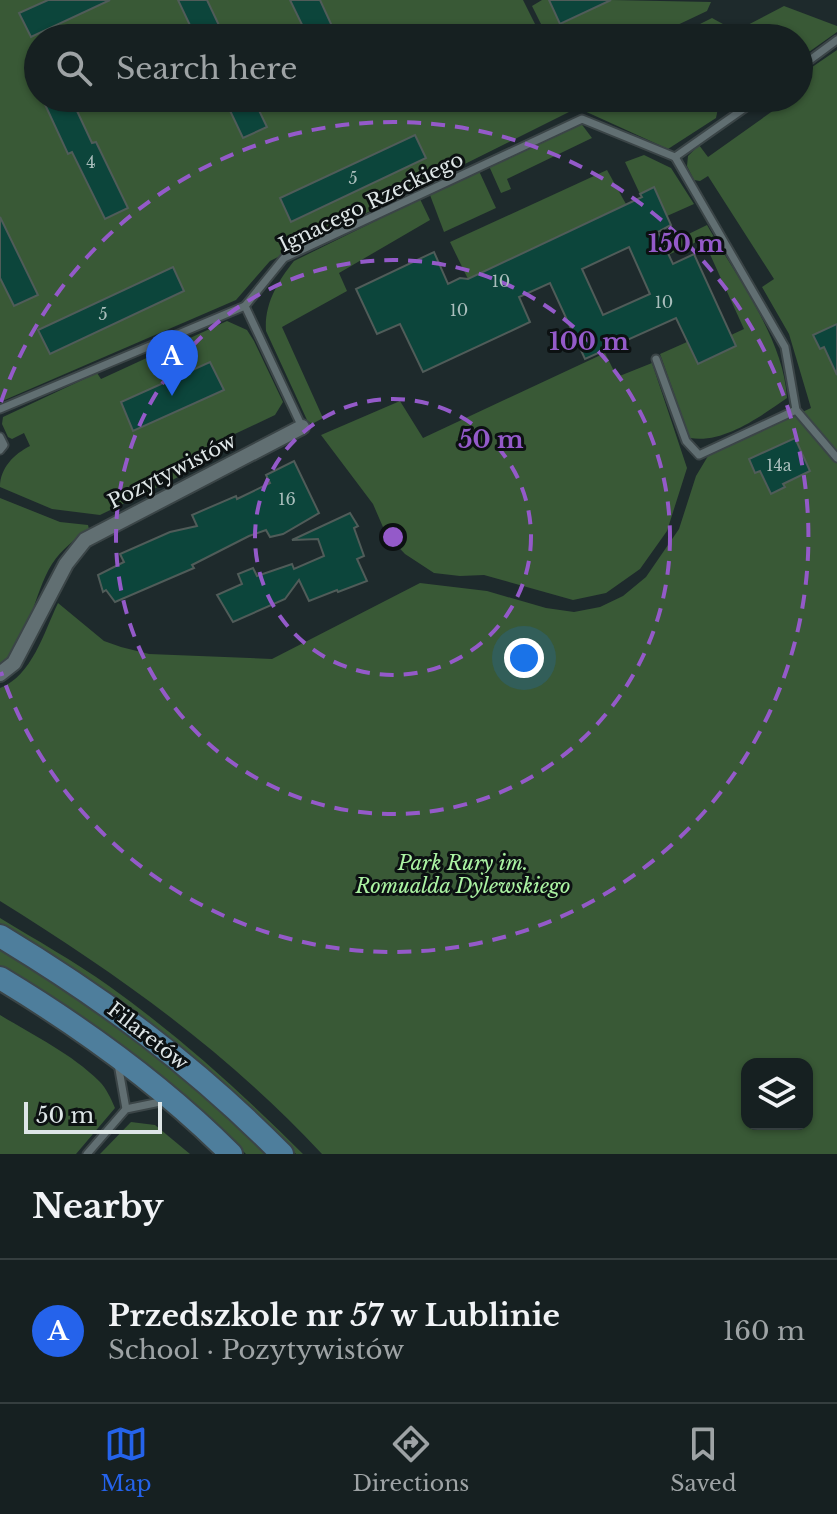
<!DOCTYPE html>
<html lang="en">
<head>
<meta charset="utf-8">
<style>
  :root { --surface:#162021; --page:#232d2e; --text:#f1f3f6; --muted:#9ea3a5; --line:#353e3f; --accent:#2563eb }
  body { margin:0; font-family:"Libre Baskerville",serif; background:var(--page); color:var(--text) }
  .controls { position:absolute; right:24px; bottom:24px; display:grid; overflow:hidden; border-radius:16px; box-shadow:0 2px 6px #0004 }
  .controls button { width:72px; height:72px; display:grid; place-items:center; padding:0; border:0; border-bottom:2px solid var(--line); background:var(--surface); color:var(--text); font:40px sans-serif }
  .scale { position:absolute; left:24px; bottom:20px; width:138px; box-sizing:border-box; padding-left:8px; border:4px solid #dee6e7; border-top:0; font-size:22px; line-height:28px; white-space:nowrap; color:#dee6e7; -webkit-text-stroke:6px #0c1112; paint-order:stroke }
  .you { position:absolute; left:524px; top:658px; width:28px; height:28px; margin:-20px; border:6px solid #fff; border-radius:50%; background:#1a73e8; box-shadow:0 0 0 12px #1a73e833 }
  .badge { display:grid; place-items:center; width:52px; height:52px; border-radius:50%; background:var(--accent); color:#fff; font-size:26px; font-weight:700 }
  .pin { position:absolute; translate:-50% -66px; filter:drop-shadow(0 2px 4px #0008) }
  .pin::after { content:''; position:absolute; top:42px; width:28px; height:24px; background:inherit; clip-path:polygon(0 0,100% 0,50% 100%) }
  .list { margin:0; padding:0; list-style:none }
  h2 { display:flex; justify-content:space-between; align-items:center; height:104px; margin:0; padding:0 32px; font-size:34px }
  h2 small { font-size:26px; font-weight:400; color:var(--muted) }
  .list li { display:grid; grid-template-columns:52px 1fr auto; gap:24px; align-items:center; box-sizing:border-box; height:144px; padding:0 32px; border-top:2px solid var(--line) }
  .list b { display:block; font-size:30px; white-space:nowrap }
  .list p { margin:0; font-size:26px; white-space:nowrap; color:var(--muted) }
  .list em { font-size:26px; font-style:normal; color:var(--muted) }
  .icon { flex:none; width:44px; height:44px; fill:none; stroke:currentColor; stroke-width:2; stroke-linecap:round; stroke-linejoin:round }
  .map { position:relative; flex:none; width:837px; height:1154px; overflow:hidden }
  .search { position:absolute; background:var(--surface); box-shadow:0 2px 6px #0004; left:24px; right:24px; top:24px; height:88px; display:flex; align-items:center; gap:20px; box-sizing:border-box; padding:0 28px; border-radius:44px; color:var(--muted); font-size:30px }
  .sheet { height:248px; background:var(--surface) }
  nav { display:flex; justify-content:space-around; align-items:center; box-sizing:border-box; height:112px; border-top:2px solid var(--line); background:var(--surface); font-size:22px; color:var(--muted) }
  nav a { display:grid; justify-items:center; gap:4px }
  nav .on { color:var(--accent) }
  .map>svg:first-child { display:block }
  .green { fill:#395936; fill-rule:evenodd }
  .building { fill:#0c453b; stroke:#505c59; stroke-width:2; fill-rule:evenodd }
  .lines { fill:none; stroke-linecap:round; stroke-linejoin:round }
  .service-casing { stroke:#3b4547; stroke-width:11 }
  .minor-casing { stroke:#3b4547; stroke-width:18 }
  .secondary-casing { stroke:#3b4547; stroke-width:26 }
  .service { stroke:#616f72; stroke-width:7 }
  .minor { stroke:#616f72; stroke-width:14 }
  .secondary { stroke:#4e7e9c; stroke-width:22 }
  .ring { fill:none; stroke:#945ac9; stroke-width:4; stroke-dasharray:14 10 }
  .labels { text-anchor:middle; dominant-baseline:central; stroke-width:6; stroke-linejoin:round; paint-order:stroke }
  .number-label { font-size:16px; fill:#aabebc }
  .street-label { font-size:20px; fill:#dee6e7; stroke:#0c1112 }
  .park-label { font-size:20px; font-style:italic; fill:#abf3a3; stroke:#0c1112 }
  .centre { fill:#945ac9; stroke:#0c1112; stroke-width:4 }
  .ring-label { font-size:24px; text-anchor:middle; font-weight:bold; fill:#945ac9; stroke:#0c1112; stroke-width:6; stroke-linejoin:round; paint-order:stroke }
</style>
</head>
<body>
<div class="map">
<svg width="837" height="1154" viewBox="0 0 837 1154">
  <rect width="100%" height="100%" fill="#1e2a2c"/>
  <g class="green">
    <polygon points="0,0 523,0 542,38 38,38 38,98 565,98 571,111 270,261 236,300 0,402"/>
    <polygon points="542,0 549,0 561,24 611,0 711,2 707,11 650,38 548,38 532,6"/>
    <polygon points="784,6 837,26 837,32 799,59 799,38 739,38 740,29"/>
    <polygon points="712,18 732,29 730,38 672,38"/>
    <path d="M837,50V1154H322C226,1051 119,975 0,901V688C32,676 44,632 58,603L104,641L121,647L149,654L272,659L420,583L487,591L546,608L574,612L600,607L623,596L646,577L679,529L696,476L708,456L811,408L789,334L762,287L774,279L708,176L700,181L694,180L687,166L688,156L699,145L708,157L791,98H799V76ZM747,1064H807V1124H747Z"/>
    <polygon points="573,98 720,98 716,118 668,149 580,109"/>
    <polygon points="580,122 592,138 507,179 511,189 501,193 489,166"/>
    <polygon points="644,155 671,168 694,204 667,216 654,188 640,194 625,162"/>
    <polygon points="607,170 626,204 468,279 450,242"/>
    <polygon points="479,171 496,208 444,232 430,195"/>
    <path d="M420,199L430,220L339,273L347,291L282,327L323,418L312,424L307,420L266,331C264,304 278,281 294,261Z"/>
    <path d="M707,225C736,276 784,339 787,398C761,416 723,444 690,438L660,354L687,342L698,364L736,346L731,335L744,329L703,239L668,255L664,246Z"/>
    <path d="M227,321L247,330L254,341L283,402L275,415L205,448V464L100,515L52,509L0,487C0,468 14,454 30,446L24,433L12,439L8,437L2,424L3,417L97,373L101,379Z"/>
    <polygon points="605,353 617,377 652,363 687,468 667,531 640,569 606,593 573,600 484,575 460,576 434,573 405,554 386,534 373,504 321,435 400,401 423,438"/>
    <path d="M0,498L60,522L88,525L89,529C75,539 62,549 52,564C33,594 30,642 0,665Z"/>
    <path d="M0,918C36,940 74,961 109,986C179,1036 242,1093 303,1154H296C239,1097 180,1043 115,996C78,970 38,947 0,923Z"/>
    <polygon points="0,948 120,1024 218,1106 265,1154 246,1154 203,1112 112,1038 0,967"/>
    <path d="M0,1015C33,1035 72,1054 99,1081C107,1089 111,1099 115,1108L76,1154H0Z"/>
    <polygon points="131,1122 155,1125 190,1154 100,1154"/>
  </g>
  <g class="building">
    <polygon points="48,0 110,0 31,37 19,13"/>
    <polygon points="178,0 207,0 225,38 196,38"/>
    <polygon points="290,0 320,0 332,26 308,37"/>
    <polygon points="549,0 611,0 560,24"/>
    <polygon points="42,98 71,98 92,143 96,142 128,208 105,219 72,152 68,154"/>
    <polygon points="224,98 253,98 267,127 243,138"/>
    <polygon points="415,135 426,158 291,222 280,198"/>
    <path d="M654,187L671,225L658,232L673,264L694,254L736,346L698,364L676,318L585,359L550,283L519,297L530,322L423,372L400,324L377,334L356,289L434,252L448,284L460,278L468,279L642,197L640,194ZM629,247L650,294L603,315L582,269Z"/>
    <polygon points="0,217 38,295 14,306 0,278"/>
    <polygon points="173,267 184,291 50,354 38,330"/>
    <polygon points="837,324 837,375 824,347 820,349 813,335"/>
    <polygon points="210,362 224,390 133,431 121,402"/>
    <polygon points="795,438 810,471 783,484 785,487 771,494 760,471 755,473 749,459"/>
    <polygon points="294,461 319,513 283,534 270,537 266,530 249,536 192,565 194,568 115,602 106,590 103,592 98,575 124,562 120,554 170,532 197,526 192,515 236,496 237,499 270,483 266,475"/>
    <polygon points="350,513 358,526 354,528 364,556 357,559 367,581 338,592 337,590 309,601 299,580 285,599 233,622 217,595 242,584 238,574 253,568 257,576 292,564 294,569 324,556 318,539 292,540"/>
  </g>
  <g class="lines">
    <defs>
      <g id="service">
        <polyline points="799,68 837,40"/>
        <polyline points="675,157 785,347 796,410 837,458"/>
        <polyline points="245,306 302,427"/>
        <polyline points="656,359 686,441 699,455 796,410"/>
        <polyline points="0,409 245,306 284,258 582,119 675,157 759,98"/>
        <polyline points="0,437 4,445 0,450"/>
        <polyline points="118,1064 126,1109"/>
        <polyline points="87,1154 126,1109 165,1101"/>
      </g>
      <polyline id="minor" points="0,674 14,663 66,564 85,540 302,427"/>
      <g id="secondary">
        <path d="M0,936C106,1000 195,1066 282,1154"/>
        <path d="M0,978C83,1028 162,1085 231,1154"/>
      </g>
    </defs>
    <use href="#service" class="service-casing"/>
    <use href="#minor" class="minor-casing"/>
    <use href="#secondary" class="secondary-casing"/>
    <use href="#service" class="service"/>
    <use href="#minor" class="minor"/>
    <use href="#secondary" class="secondary"/>
  </g>
  <g class="ring">
    <circle cx="393" cy="537" r="138"/>
    <circle cx="393" cy="537" r="277"/>
    <path d="M1 402A415 415 0 1 1 1 672"/>
  </g>
  <g class="labels">
    <g class="number-label">
      <text x="91" y="162">4</text>
      <text x="353" y="178">5</text>
      <text x="501" y="281">10</text>
      <text x="664" y="302">10</text>
      <text x="459" y="310">10</text>
      <text x="103" y="314">5</text>
      <text x="779" y="465">14a</text>
      <text x="287" y="499">16</text>
    </g>
    <g class="street-label">
      <text transform="translate(371 202) rotate(-26)">Ignacego Rzeckiego</text>
      <text transform="translate(172 471) rotate(-27)">Pozytywistów</text>
      <text transform="translate(148 1036) rotate(38)">Filaretów</text>
    </g>
    <g class="park-label">
      <text x="463" y="863">Park Rury im.<tspan x="463" dy="23">Romualda Dylewskiego</tspan></text>
    </g>
  </g>
  <circle cx="393" cy="537" r="12" class="centre"/>
  <g class="ring-label">
    <text x="686" y="252">150 m</text>
    <text x="589" y="350">100 m</text>
    <text x="491" y="448">50 m</text>
  </g>
</svg>
<div class="controls">
<button><svg class="icon" aria-label="layers" viewBox="0 0 24 24"><path d="M12 4l9 5-9 5-9-5zM3 14l9 5 9-5"/></svg></button>
</div>
<div class="scale">50 m</div>
<div class="you"></div>
<div class="pin badge" style="left:172px;top:396px">A</div>
<div class="search"><svg class="icon" aria-label="search" viewBox="0 0 24 24"><circle cx="10" cy="10" r="6"/><path d="M15 15l6 6"/></svg>Search here</div>
</div>
<section class="sheet">
<h2>Nearby<small></small></h2>
<ul class="list">
<li><span class="badge">A</span><div><b>Przedszkole nr 57 w Lublinie</b><p>School · Pozytywistów</p></div><em>160 m</em></li>
</ul>
</section>
<nav>
<a class="on"><svg class="icon" aria-label="map" viewBox="0 0 24 24"><path d="M3 6l6-2 6 2 6-2v14l-6 2-6-2-6 2zM9 4v14M15 6v14"/></svg>Map</a>
<a><svg class="icon" aria-label="directions" viewBox="0 0 24 24"><path d="M12 3l9 9-9 9-9-9zM9 14v-3h6M13 9l2 2-2 2"/></svg>Directions</a>
<a><svg class="icon" aria-label="saved" viewBox="0 0 24 24"><path d="M7 4h10v16l-5-4-5 4z"/></svg>Saved</a>
</nav>
</body>
</html>
